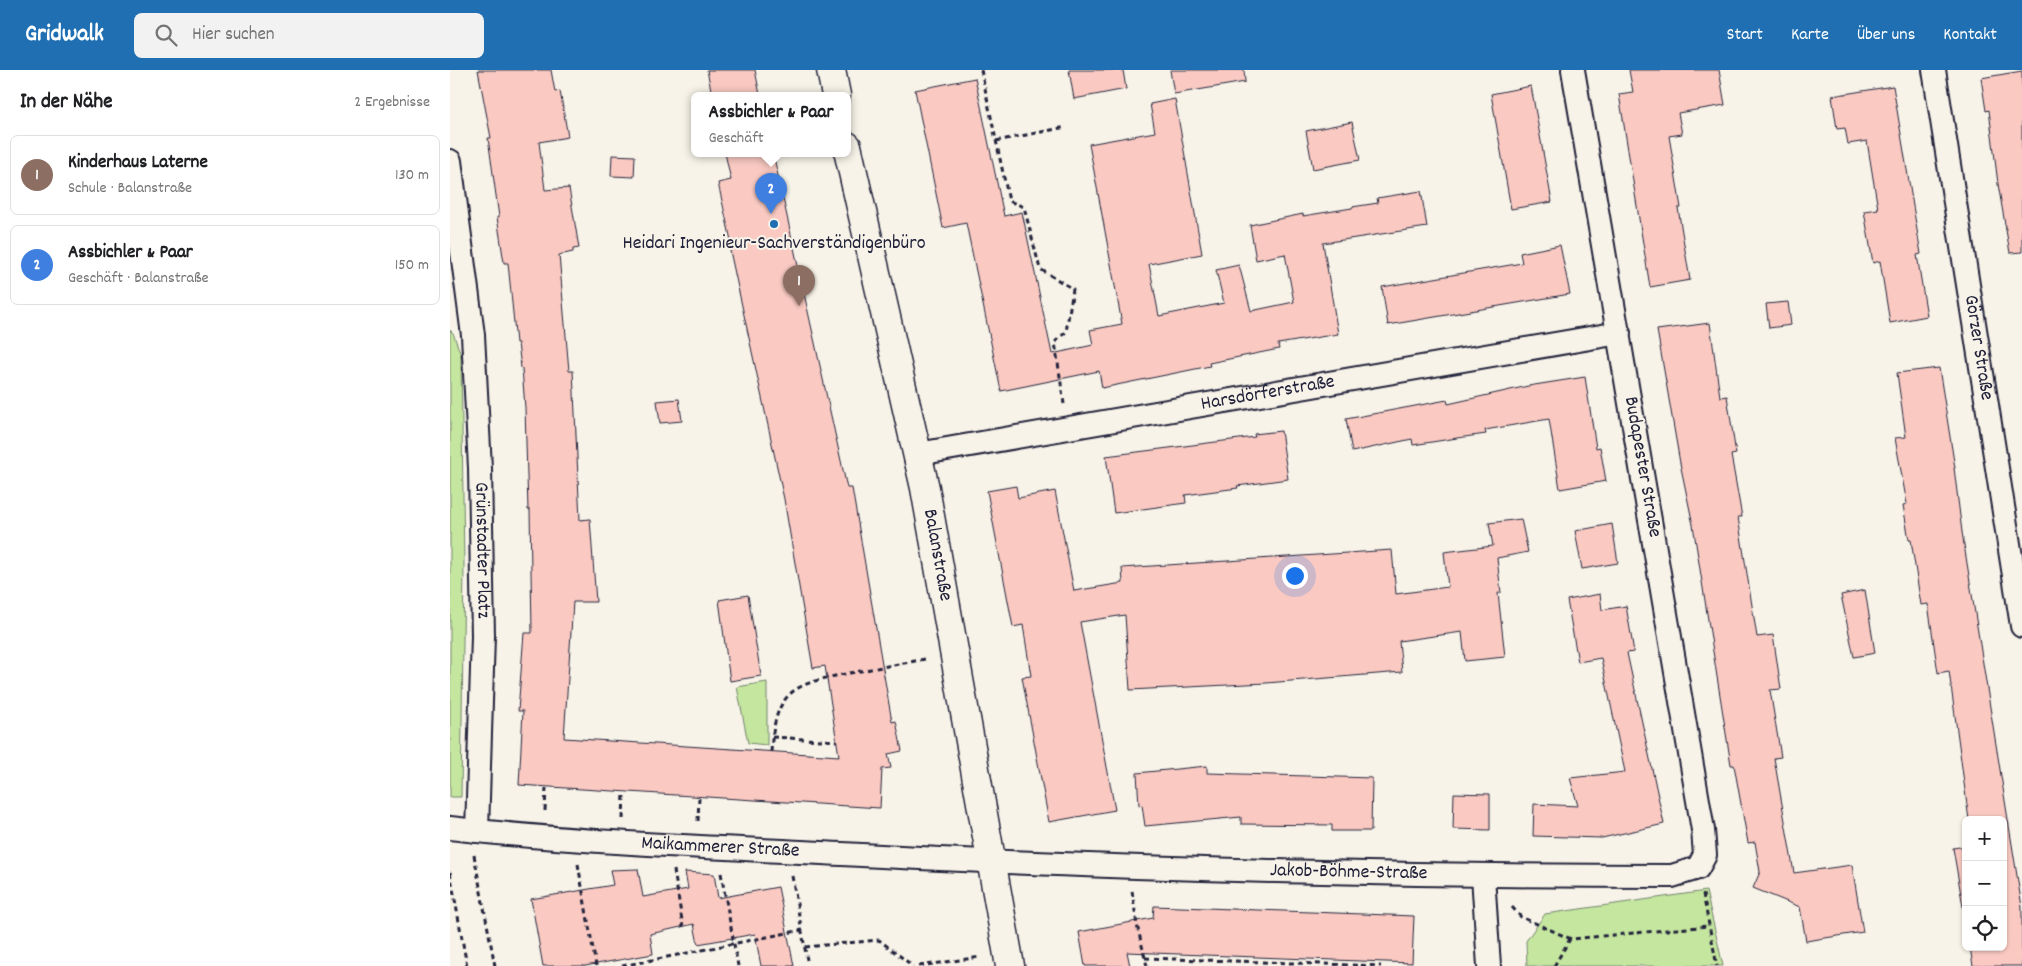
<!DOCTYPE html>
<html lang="de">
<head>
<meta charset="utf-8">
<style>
  :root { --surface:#fff; --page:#f2f2f2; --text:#202124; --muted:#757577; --line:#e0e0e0; --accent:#1f6fb2 }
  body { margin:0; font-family:Dekko,sans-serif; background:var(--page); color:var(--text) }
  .controls { position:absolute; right:15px; bottom:15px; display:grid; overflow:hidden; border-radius:8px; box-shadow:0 1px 4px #0004 }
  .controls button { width:45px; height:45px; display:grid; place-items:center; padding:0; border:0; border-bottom:1px solid var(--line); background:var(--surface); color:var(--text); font:25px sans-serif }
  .you { position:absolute; left:844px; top:505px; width:18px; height:18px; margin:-12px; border:4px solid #fff; border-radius:50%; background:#1a73e8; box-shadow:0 0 0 8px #1a73e833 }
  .badge { display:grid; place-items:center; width:32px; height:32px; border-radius:50%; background:var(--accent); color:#fff; font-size:16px; font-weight:700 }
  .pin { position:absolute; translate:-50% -41px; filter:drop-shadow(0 1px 2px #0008) }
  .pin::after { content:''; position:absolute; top:26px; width:18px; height:15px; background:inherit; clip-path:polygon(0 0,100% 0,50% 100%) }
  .popup { position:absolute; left:241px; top:22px; width:160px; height:65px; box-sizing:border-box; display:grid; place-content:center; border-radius:8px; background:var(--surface); filter:drop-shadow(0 1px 4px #0005); font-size:16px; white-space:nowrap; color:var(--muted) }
  .popup b { font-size:19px; color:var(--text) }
  .popup::after { content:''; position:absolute; left:50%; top:100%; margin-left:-10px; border:10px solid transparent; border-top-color:var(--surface) }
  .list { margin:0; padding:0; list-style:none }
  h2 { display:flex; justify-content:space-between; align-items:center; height:65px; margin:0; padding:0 20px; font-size:21px }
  h2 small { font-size:16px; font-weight:400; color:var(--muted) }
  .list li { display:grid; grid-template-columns:32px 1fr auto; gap:15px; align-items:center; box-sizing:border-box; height:80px; margin:0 10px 10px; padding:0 10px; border:1px solid var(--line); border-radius:8px }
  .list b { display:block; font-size:19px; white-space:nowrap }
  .list p { margin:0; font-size:16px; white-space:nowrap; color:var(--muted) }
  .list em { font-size:16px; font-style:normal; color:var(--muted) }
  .icon { flex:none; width:28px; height:28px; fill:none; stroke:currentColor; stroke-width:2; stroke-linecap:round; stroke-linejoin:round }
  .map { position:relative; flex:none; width:1572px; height:896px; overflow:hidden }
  header { display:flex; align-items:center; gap:30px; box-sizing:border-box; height:70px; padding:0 25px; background:var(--accent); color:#fff }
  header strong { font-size:24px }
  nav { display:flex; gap:28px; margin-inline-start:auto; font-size:18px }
  .search { width:350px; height:45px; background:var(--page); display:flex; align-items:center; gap:12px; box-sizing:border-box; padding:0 18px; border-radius:8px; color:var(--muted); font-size:19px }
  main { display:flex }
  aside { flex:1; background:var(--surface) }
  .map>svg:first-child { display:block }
  .green { fill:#c4e69f; stroke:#73846d }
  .building { fill:#facac2; stroke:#22223b }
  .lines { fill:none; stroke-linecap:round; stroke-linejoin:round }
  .minor-casing { stroke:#22223b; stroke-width:26 }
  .tertiary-casing { stroke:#22223b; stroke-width:31 }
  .path { stroke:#22223b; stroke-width:3; stroke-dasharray:5 4; stroke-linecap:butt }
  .minor { stroke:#f7f3e8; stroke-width:22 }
  .tertiary { stroke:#f7f3e8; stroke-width:28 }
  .poi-dot { fill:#1f6fb2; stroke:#f7f3e8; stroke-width:2 }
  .labels { text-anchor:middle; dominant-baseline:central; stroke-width:4; stroke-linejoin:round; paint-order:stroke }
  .poi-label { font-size:20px; fill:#22223b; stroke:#f7f3e8 }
  .street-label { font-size:20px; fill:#22223b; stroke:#f7f3e8 }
</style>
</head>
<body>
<header>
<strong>Gridwalk</strong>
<div class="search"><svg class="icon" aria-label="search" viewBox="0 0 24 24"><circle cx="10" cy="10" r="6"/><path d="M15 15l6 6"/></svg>Hier suchen</div>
<nav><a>Start</a><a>Karte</a><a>Über uns</a><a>Kontakt</a></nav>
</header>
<main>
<aside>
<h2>In der Nähe<small>2 Ergebnisse</small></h2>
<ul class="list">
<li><span class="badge" style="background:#8d6e63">1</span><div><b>Kinderhaus Laterne</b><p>Schule · Balanstraße</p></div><em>130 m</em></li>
<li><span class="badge" style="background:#3f7fe0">2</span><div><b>Assbichler &amp; Paar</b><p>Geschäft · Balanstraße</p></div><em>150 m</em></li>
</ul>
</aside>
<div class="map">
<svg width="1572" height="896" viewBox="0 0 1572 896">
  <rect width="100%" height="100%" fill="#f7f3e8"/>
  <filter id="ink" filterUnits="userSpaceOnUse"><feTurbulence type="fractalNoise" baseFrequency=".02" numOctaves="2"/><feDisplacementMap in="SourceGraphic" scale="10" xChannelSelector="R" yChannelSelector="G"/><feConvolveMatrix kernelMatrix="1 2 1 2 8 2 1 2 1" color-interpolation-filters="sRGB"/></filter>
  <g filter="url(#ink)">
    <g class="green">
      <polygon points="0,260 3,263 11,285 14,494 11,727 0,727"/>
      <polygon points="317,612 317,675 298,673 287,617"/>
      <polygon points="1256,821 1273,896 1077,896 1076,871 1095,844"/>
    </g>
    <g class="building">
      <polygon points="28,0 101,0 105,22 110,21 118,67 89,72 95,120 119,118 129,178 123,179 123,182 109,185 119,301 123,301 130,450 140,449 146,532 123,532 114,668 389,686 375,596 363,598 334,429 279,176 282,175 268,113 281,110 275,83 323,83 397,418 402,418 442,652 446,651 452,681 438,684 441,698 432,699 430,738 69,715 73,641 68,641 74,563 82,563 80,440 78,440 75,338 72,298 71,298 68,273 66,273 58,193 54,193 47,147 49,147 38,68 41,68"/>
      <polygon points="257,0 305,0 310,25 262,25"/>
      <polygon points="619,0 673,0 676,19 624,29"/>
      <polygon points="720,0 794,0 795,12 724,24"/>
      <polygon points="1179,0 1269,0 1275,35 1228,43 1232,64 1219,66 1231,138 1228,138 1240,210 1200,217 1169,24 1183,22"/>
      <polygon points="1572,1 1572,182 1560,183 1548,114 1539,40 1536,41 1531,8"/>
      <polygon points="525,8 554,146 572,142 602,284 643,275 640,260 672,254 639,74 705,62 700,34 725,29 752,184 699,194 709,246 774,233 766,200 789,195 801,241 844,232 835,184 806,190 800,155 853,144 853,146 902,138 902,137 928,133 927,128 971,121 977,157 873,173 888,264 828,274 829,279 759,293 760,296 652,318 649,301 551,321 516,153 493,158 465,20"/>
      <polygon points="1081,16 1102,132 1061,139 1041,24"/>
      <polygon points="1443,16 1471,184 1467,185 1477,246 1440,253 1430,191 1423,193 1414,141 1428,139 1417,71 1398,74 1395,58 1387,59 1382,26"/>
      <polygon points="902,52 910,90 863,99 856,61"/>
      <polygon points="162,85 185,86 184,107 161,106"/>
      <polygon points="1110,175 1120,224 938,255 932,217 1072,193 1070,183"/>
      <polygon points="1338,232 1341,255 1319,258 1316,234"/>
      <polygon points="1260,253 1270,327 1277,326 1286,384 1281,385 1292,447 1288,447 1307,567 1323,565 1331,619 1320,620 1331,687 1324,688 1344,803 1402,795 1413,862 1356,871 1350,837 1303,818 1310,802 1305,772 1298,773 1284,695 1281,695 1243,455 1230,393 1207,260"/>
      <polygon points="1489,298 1505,398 1504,398 1512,462 1572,837 1572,896 1523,896 1520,877 1553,877 1553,750 1519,750 1499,601 1488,603 1478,534 1471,535 1461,470 1459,470 1453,435 1457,434 1445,368 1456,367 1447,303"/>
      <polygon points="1135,307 1146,378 1150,377 1156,411 1110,419 1099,349 1035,360 1036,364 1007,368 963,375 962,369 902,382 896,349 997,330 998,334 1078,316"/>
      <polygon points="229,329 232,351 210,353 207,331"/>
      <polygon points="831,361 838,409 787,416 788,418 735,425 736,433 664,443 656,386 805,367 804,364"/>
      <polygon points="566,416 568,428 605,421 624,521 673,513 672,498 942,480 946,524 998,517 994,482 1043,476 1039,453 1071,449 1078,482 1047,488 1051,523 1048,523 1055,587 1015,591 1012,562 949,571 952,602 816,613 680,620 675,545 630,552 665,740 599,752 572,607 581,606 573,555 563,557 537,421"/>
      <polygon points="1162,454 1168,493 1132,499 1125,461"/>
      <polygon points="1415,520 1425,583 1404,587 1391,525"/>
      <polygon points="1150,524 1152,540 1176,536 1184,582 1177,583 1214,754 1152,768 1083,766 1084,734 1128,736 1120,708 1175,702 1151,588 1128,592 1117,530"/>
      <polygon points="298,525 311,606 280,611 269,530"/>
      <polygon points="757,696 757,703 922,708 921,761 882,761 882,755 791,754 791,747 695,756 692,735 689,736 687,703"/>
      <polygon points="1004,723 1040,724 1040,760 1003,759"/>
      <polygon points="1516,776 1516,854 1503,778"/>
      <polygon points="188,799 193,827 238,819 235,802 264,804 268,828 328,817 344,896 311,896 305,864 248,874 244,854 200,864 203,884 135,896 93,896 81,829 163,815 160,800"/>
      <polygon points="704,836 964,846 962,893 677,882 680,896 635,896 629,862 703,848"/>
    </g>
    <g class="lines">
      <defs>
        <g id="minor">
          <path id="s1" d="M1484,0L1572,556"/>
          <path id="s2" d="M0,91L23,265L30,398L33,566L27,761"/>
          <path id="s3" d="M468,384L1169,263"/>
          <path id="s4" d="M0,758C130,773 262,777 392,784C669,799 945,806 1222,806L1248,798L1255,785L1253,760L1123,0"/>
          <polyline points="1033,806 1039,896"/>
        </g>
        <g id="tertiary">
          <polyline points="381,0 386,25"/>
          <path id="s5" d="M397,76L475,418L560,896"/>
        </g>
      </defs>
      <use href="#minor" class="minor-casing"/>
      <use href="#tertiary" class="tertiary-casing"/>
      <g class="path">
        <polyline points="531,0 559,131 574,137 590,199 623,219 616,262 605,272 614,334"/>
        <polyline points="546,71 616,57"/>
        <polyline points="322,667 387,671"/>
        <path d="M321,682C325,620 343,614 400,603C425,598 450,594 475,589"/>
        <polyline points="95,741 96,717"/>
        <polyline points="173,749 174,722"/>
        <polyline points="248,751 249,727"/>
        <polyline points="24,785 45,896"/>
        <polyline points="128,794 146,896"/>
        <polyline points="224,800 233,857"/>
        <polyline points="0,802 17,896"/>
        <polyline points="271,803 288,896"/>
        <polyline points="342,806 357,890"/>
        <polyline points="682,821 687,855 697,896"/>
        <polyline points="1253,824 1267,896"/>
        <polyline points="1062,837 1071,847 1121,869 1259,856"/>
        <polyline points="355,877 429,870 463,896"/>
        <polyline points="695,888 931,896"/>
        <polyline points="172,896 352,860"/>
        <polyline points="469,896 530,887"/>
        <polyline points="1104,896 1120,869"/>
      </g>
      <use href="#minor" class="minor"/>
      <use href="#tertiary" class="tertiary"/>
    </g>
  </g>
  <circle class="poi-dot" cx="324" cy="154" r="5"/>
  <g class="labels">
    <g class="poi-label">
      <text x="324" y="174">Heidari Ingenieur-Sachverständigenbüro</text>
    </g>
    <g class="street-label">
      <text stroke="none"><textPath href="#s1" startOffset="281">Görzer Straße</textPath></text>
      <text stroke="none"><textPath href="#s3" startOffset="355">Harsdörferstraße</textPath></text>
      <text transform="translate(1192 397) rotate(80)">Budapester Straße</text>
      <text stroke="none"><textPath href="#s2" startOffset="391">Grünstadter Platz</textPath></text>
      <text stroke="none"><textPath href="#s5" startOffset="419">Balanstraße</textPath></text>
      <text stroke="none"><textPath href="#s4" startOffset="271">Maikammerer Straße</textPath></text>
      <text stroke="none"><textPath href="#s4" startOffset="900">Jakob-Böhme-Straße</textPath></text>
    </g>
  </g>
</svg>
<div class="controls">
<button>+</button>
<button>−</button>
<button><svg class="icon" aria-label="locate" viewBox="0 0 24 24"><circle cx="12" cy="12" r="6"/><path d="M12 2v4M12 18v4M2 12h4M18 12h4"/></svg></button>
</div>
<div class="you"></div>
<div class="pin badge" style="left:349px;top:236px;background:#8d6e63">1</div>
<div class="pin badge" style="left:321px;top:144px;background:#3f7fe0">2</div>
<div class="popup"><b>Assbichler &amp; Paar</b>Geschäft</div>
</div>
</main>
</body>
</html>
